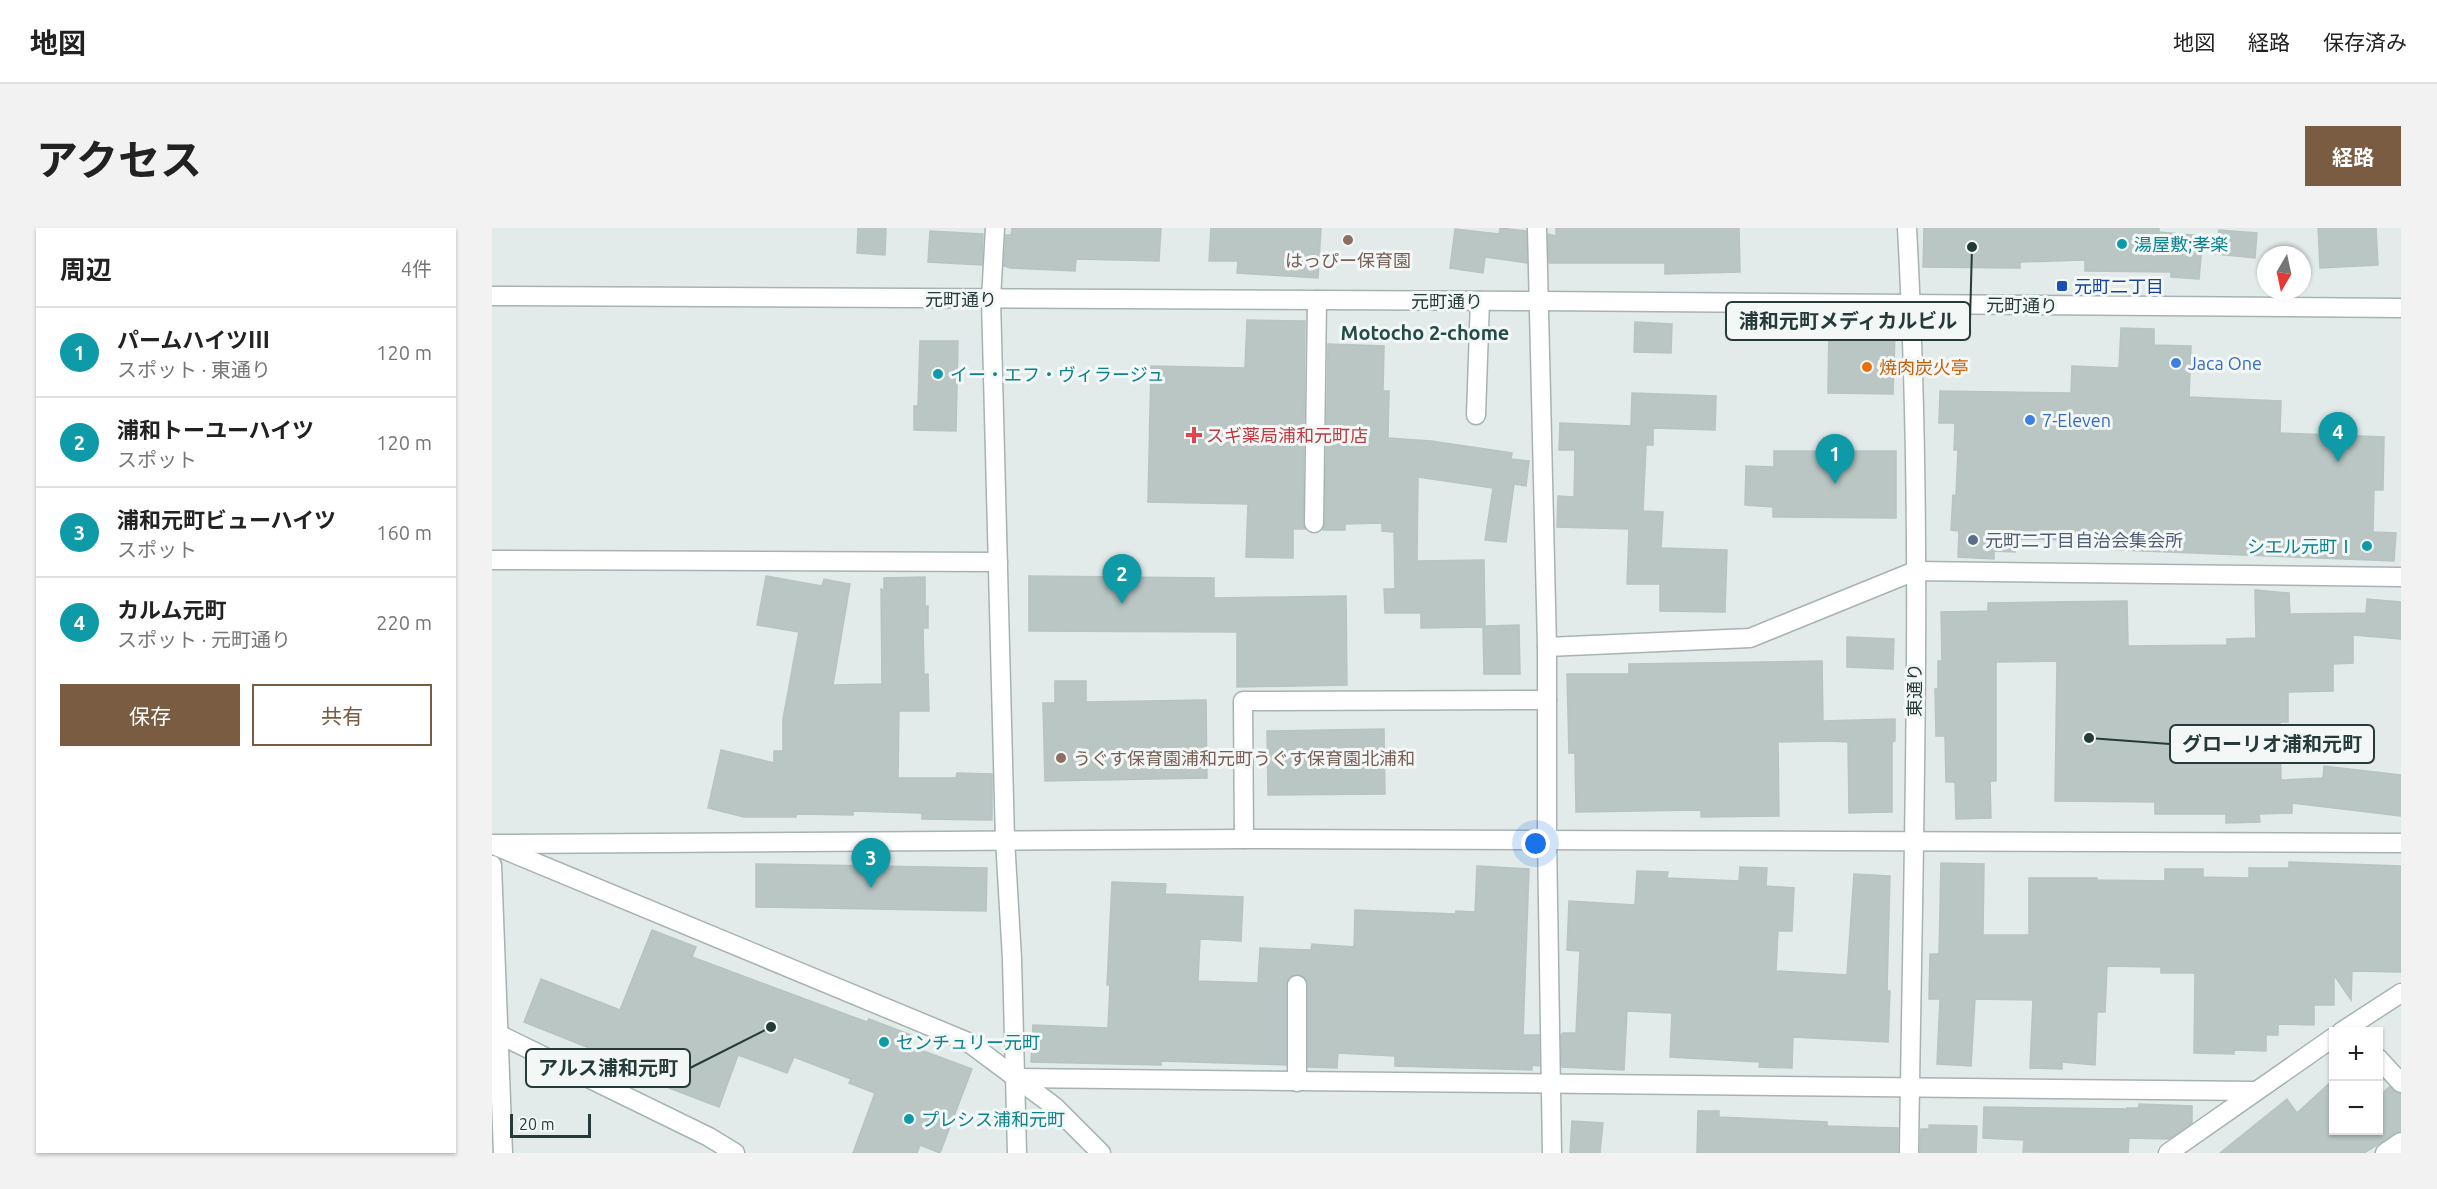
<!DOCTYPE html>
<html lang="ja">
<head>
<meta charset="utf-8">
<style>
  :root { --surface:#fff; --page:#f2f2f2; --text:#222; --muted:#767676; --line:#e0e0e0; --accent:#795c42 }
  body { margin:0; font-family:Ubuntu,"Noto Sans JP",sans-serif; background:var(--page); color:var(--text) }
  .controls { position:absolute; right:18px; bottom:18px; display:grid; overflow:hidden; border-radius:0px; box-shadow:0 2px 4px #0004 }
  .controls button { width:54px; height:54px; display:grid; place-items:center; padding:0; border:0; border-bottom:2px solid var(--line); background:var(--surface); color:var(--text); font:30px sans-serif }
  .compass { position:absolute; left:1765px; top:18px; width:54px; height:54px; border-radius:50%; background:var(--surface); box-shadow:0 2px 4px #0004; rotate:189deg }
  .scale { position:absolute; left:18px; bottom:15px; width:81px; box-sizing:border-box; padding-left:6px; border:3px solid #253b3a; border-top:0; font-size:16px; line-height:21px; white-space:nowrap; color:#253b3a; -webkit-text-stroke:4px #f3f8f7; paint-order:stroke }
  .you { position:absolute; left:1044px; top:616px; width:21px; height:21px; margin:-15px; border:4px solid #fff; border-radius:50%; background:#1a73e8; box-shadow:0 0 0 9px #1a73e833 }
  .badge { display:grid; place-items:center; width:39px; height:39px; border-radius:50%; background:var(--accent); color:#fff; font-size:20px; font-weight:700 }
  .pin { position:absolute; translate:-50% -50px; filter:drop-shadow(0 2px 3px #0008) }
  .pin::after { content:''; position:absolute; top:32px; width:21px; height:18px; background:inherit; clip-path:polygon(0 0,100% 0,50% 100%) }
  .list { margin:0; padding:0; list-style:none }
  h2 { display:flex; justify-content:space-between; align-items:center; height:78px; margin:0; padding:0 24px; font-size:26px }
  h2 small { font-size:20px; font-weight:400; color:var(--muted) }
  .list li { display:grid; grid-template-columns:39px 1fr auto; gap:18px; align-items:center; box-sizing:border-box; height:90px; padding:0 24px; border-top:2px solid var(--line) }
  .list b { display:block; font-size:22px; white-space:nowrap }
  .list p { margin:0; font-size:20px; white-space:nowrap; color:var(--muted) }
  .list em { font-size:20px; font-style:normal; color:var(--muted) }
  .actions { display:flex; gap:12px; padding:18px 24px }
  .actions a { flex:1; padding:14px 0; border:2px solid var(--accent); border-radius:0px; text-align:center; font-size:21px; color:var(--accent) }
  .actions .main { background:var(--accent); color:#fff }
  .map { position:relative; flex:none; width:1909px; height:925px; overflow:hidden; border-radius:0px }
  header { display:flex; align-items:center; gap:36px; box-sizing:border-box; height:84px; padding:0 30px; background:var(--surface); border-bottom:2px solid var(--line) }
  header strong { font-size:28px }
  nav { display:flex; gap:33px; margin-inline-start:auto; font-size:21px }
  .intro { display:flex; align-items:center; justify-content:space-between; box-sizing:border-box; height:144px; padding:0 36px }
  h1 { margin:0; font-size:42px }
  .button { padding:15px 27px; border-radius:0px; background:var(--accent); color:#fff; font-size:21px; font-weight:700 }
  main { display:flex; gap:36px; padding:0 36px }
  aside { flex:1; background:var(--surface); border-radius:0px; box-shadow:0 2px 4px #0004 }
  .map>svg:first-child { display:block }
  .building { fill:#b9c6c3; stroke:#b6c4c2; stroke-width:1.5 }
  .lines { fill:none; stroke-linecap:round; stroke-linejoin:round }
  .minor-casing { stroke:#a6b3b2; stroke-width:21 }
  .minor { stroke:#fff; stroke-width:18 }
  .education-dot { fill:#8d6e63; stroke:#f3f8f7; stroke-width:2 }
  .culture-dot { fill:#0f9aa8; stroke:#f3f8f7; stroke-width:2 }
  .transit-dot { fill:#1a4fb4; stroke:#f3f8f7; stroke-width:2 }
  .shop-dot { fill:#3f7fe0; stroke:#f3f8f7; stroke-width:2 }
  .food-dot { fill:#e8710a; stroke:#f3f8f7; stroke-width:2 }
  .health-dot { fill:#e0444e; stroke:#f3f8f7; stroke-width:2 }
  .service-dot { fill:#5c6f8a; stroke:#f3f8f7; stroke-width:2 }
  .labels { text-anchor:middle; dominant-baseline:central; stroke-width:6; stroke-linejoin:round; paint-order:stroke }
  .culture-label { font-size:18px; fill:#0d838f; stroke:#f3f8f7; text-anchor:start }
  .education-label { font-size:18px; fill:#785e54; stroke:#f3f8f7 }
  .transit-label { font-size:18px; fill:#164399; stroke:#f3f8f7; text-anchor:start }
  .street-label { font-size:18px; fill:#253b3a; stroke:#f3f8f7 }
  .shop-label { font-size:18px; fill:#366cbe; stroke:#f3f8f7; text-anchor:start }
  .food-label { font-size:18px; fill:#c56008; stroke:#f3f8f7; text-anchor:start }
  .health-label { font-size:18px; fill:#be3a42; stroke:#f3f8f7; text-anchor:start }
  .service-label { font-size:18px; fill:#4e5e75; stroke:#f3f8f7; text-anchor:start }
  .neighbourhood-label { font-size:20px; font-weight:bold; fill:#224b4a; stroke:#f3f8f7 }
  .leader { fill:none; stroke:#253b3a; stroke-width:2 }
  .callout-dot { fill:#253b3a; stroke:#f3f8f7; stroke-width:2 }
  .callout { fill:#f3f8f7; stroke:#253b3a; stroke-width:2 }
  .callout-label { font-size:20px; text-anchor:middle; font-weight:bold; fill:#253b3a }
</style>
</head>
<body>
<header>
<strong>地図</strong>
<nav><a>地図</a><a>経路</a><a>保存済み</a></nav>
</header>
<div class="intro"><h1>アクセス</h1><a class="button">経路</a></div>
<main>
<aside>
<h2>周辺<small>4件</small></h2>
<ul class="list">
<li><span class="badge" style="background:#0f9aa8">1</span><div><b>パームハイツⅢ</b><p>スポット · 東通り</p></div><em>120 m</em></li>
<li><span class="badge" style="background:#0f9aa8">2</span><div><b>浦和トーユーハイツ</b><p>スポット</p></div><em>120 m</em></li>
<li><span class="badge" style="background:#0f9aa8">3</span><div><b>浦和元町ビューハイツ</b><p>スポット</p></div><em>160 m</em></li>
<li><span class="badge" style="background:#0f9aa8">4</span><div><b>カルム元町</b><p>スポット · 元町通り</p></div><em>220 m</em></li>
</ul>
<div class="actions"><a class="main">保存</a><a>共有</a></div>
</aside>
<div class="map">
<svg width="1909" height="925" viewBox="0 0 1909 925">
  <rect width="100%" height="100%" fill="#e3ebea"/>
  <g class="building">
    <polygon points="366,0 394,0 393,27 365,25"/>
    <polygon points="520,0 669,0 667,33 584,31 583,43 518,40 512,38 514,7 519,7"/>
    <polygon points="719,0 829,0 826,50 745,45 746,33 717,33"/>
    <polygon points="1008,0 1034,3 1035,35 993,29 991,45 958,40 963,1 1007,6"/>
    <polygon points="1064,0 1247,0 1248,44 1173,46 1173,35 1057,35 1056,6 1064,8"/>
    <polygon points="1432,0 1667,0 1667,4 1711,8 1707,51 1679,49 1679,44 1593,43 1593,32 1528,34 1528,40 1431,39"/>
    <polygon points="1826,0 1884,0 1886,37 1828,40"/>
    <polygon points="1727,2 1765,5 1763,30 1724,26"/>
    <polygon points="438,3 491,6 490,37 436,34"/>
    <polygon points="755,92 813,93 811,295 813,301 801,301 801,330 754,329 756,276 656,274 659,138 753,140"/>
    <polygon points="1143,94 1180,96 1179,125 1142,124"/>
    <polygon points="1337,97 1389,97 1389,106 1403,106 1401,166 1336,165"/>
    <polygon points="1629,100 1662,101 1662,117 1699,118 1697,169 1789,173 1788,205 1892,209 1891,262 1882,262 1881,304 1904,305 1902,333 1576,320 1576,312 1523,311 1523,324 1502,323 1502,331 1466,329 1467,303 1459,302 1461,267 1464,268 1466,222 1462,222 1463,195 1447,195 1448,163 1579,165 1580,138 1627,140"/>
    <polygon points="428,113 466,113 464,203 422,202 422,178 426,178"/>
    <polygon points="836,116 892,118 891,163 897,163 896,210 939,213 1020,225 1019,231 1037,233 1034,258 1022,256 1014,314 993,312 1001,260 926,249 925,333 992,332 993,398 1027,397 1028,446 992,446 991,399 929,400 929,385 893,385 892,361 903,361 902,304 890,303 890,295 853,296 853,302 831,302 833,295"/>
    <polygon points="1140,165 1224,168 1223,202 1161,200 1161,217 1154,217 1151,283 1171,284 1169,320 1235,322 1233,384 1168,383 1168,356 1135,356 1137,301 1065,299 1066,268 1082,269 1083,222 1067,222 1068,195 1139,198"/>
    <polygon points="1282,223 1404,223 1404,290 1281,289 1281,279 1253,277 1254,238 1282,239"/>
    <polygon points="274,348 330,358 332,351 358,356 341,457 390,456 389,361 392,362 392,350 433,349 433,378 436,378 436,400 431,400 432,447 436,446 437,483 407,483 406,550 464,550 465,545 500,546 500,592 430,591 430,585 361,583 361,587 304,586 304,589 252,589 216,580 229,522 282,535 282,523 291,523 291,491 307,404 265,397"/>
    <polygon points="537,348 722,350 722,370 854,368 855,457 745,459 745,404 537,403"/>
    <polygon points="1763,362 1797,365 1798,386 1874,385 1875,371 1909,374 1909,411 1861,407 1861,435 1841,436 1841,463 1796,464 1796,494 1788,494 1789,552 1831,550 1832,538 1909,547 1909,588 1800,575 1800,585 1767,586 1768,594 1734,595 1734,586 1663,586 1663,574 1563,573 1565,433 1504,434 1504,553 1498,553 1499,590 1464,591 1463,554 1454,554 1453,508 1444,508 1443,461 1446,461 1446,433 1450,433 1449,384 1496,383 1496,375 1635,373 1636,418 1735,417 1735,411 1764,410"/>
    <polygon points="1355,409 1402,411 1401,441 1355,439"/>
    <polygon points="1330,433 1331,493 1403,491 1403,513 1400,514 1400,584 1357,585 1356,514 1338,513 1286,514 1287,588 1209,589 1209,582 1084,584 1083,525 1077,525 1075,446 1137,446 1137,436"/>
    <polygon points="563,453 594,453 594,474 714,472 715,550 553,553 551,475 563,475"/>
    <polygon points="892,501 893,566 776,567 775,503"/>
    <polygon points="1797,634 1909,638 1909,744 1860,743 1859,772 1842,747 1842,777 1822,777 1822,797 1786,796 1786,807 1774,807 1774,823 1742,822 1742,826 1702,825 1703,745 1669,745 1669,739 1615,738 1613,784 1605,784 1603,837 1570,834 1570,841 1538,840 1541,772 1483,771 1479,838 1445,836 1448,771 1437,771 1438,726 1447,726 1449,635 1492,636 1491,707 1537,707 1537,650 1605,650 1605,652 1673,653 1673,641 1711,641 1711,649 1757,650 1757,640 1797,640"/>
    <polygon points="264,636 495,640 494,683 264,679"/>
    <polygon points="985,638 1037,641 1031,807 1047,807 1047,838 1040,837 1040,842 903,838 903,828 846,825 845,840 816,839 816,757 814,751 806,746 799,748 794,756 794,837 669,833 669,837 539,834 541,797 616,800 618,757 615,757 620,654 674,656 673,666 751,669 749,713 708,711 706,753 766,755 768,720 819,722 820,716 862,719 863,682 964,686 964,683 983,684"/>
    <polygon points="1248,639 1275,640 1274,658 1302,660 1300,703 1286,703 1284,743 1355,747 1362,646 1398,648 1395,763 1398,763 1396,814 1301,809 1300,840 1267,839 1268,834 1178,829 1180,785 1135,783 1132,842 1070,839 1069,808 1071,805 1084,805 1088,723 1075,722 1077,673 1143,677 1145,643 1176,644 1175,650 1247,653"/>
    <polygon points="160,702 204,719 200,729 375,794 377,791 419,807 415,817 480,841 448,925 428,917 425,925 361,925 383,865 357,855 359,851 302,829 295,845 246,827 227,879 177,860 180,853 32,794 49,751 128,782"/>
    <polygon points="1842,851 1842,903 1887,903 1887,869 1897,859 1909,866 1909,902 1872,925 1728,925 1795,871 1805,885"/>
    <polygon points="1647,876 1700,878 1700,895 1677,911 1637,910 1636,925 1531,924 1532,912 1491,910 1492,879 1635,881 1635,880 1647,880"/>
    <polygon points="1206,883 1227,883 1227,889 1335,894 1335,898 1406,900 1406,925 1205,925"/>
    <polygon points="1080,893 1111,895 1108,925 1078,925"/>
    <polygon points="1437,897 1485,898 1484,925 1428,925 1429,901 1437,901"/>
  </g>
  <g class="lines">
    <defs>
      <g id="minor">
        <polyline points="503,0 499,71 513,611 520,731 525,925"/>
        <polyline points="1045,0 1055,419 1055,611 1060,925"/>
        <path d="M1415,0C1432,308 1421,617 1417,925"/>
        <polyline points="0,68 1047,73 1909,80"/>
        <polyline points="984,187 988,73"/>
        <polyline points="822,295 825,72"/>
        <polyline points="0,332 506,334"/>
        <polyline points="1055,419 1258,410 1423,343 1909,349"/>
        <polyline points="752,611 751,473 1055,472"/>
        <polyline points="0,616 752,611 1909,615"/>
        <polyline points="6,619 476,814 563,879 609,925"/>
        <polyline points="0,637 11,925"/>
        <polyline points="805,757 805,854"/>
        <polyline points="0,803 217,909 243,925"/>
        <polyline points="1849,804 1909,765"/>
        <polyline points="1886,830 1909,855"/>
        <polyline points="522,850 1762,863"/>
        <polyline points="1676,925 1842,809"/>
        <polyline points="1893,925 1909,914"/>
      </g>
    </defs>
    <use href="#minor" class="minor-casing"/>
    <use href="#minor" class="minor"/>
  </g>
  <g class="education-dot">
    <circle cx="856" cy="12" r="6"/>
    <circle cx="569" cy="530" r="6"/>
  </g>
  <g class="culture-dot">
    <circle cx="1630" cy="16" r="6"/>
    <circle cx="446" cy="146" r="6"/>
    <circle cx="1875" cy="318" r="6"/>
    <circle cx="392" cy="814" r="6"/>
    <circle cx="417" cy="891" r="6"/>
  </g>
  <rect class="transit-dot" x="1564" y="52" width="12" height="12" rx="3"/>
  <g class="shop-dot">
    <circle cx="1684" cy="135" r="6"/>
    <circle cx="1538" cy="192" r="6"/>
  </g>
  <circle class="food-dot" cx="1375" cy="139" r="6"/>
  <path class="health-dot" d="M699 198h6v6h6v6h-6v6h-6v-6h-6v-6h6z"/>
  <circle class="service-dot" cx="1481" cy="312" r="6"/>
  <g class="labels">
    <g class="culture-label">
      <text x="1642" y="16">湯屋敷;孝楽</text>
      <text x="458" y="146">イー・エフ・ヴィラージュ</text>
      <text x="1863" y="318" text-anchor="end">シエル元町Ⅰ</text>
      <text x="404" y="814">センチュリー元町</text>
      <text x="429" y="891">プレシス浦和元町</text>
    </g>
    <g class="education-label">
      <text x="856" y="32">はっぴー保育園</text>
      <text x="581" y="530" text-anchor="start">うぐす保育園浦和元町うぐす保育園北浦和</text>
    </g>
    <g class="transit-label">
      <text x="1582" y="58">元町二丁目</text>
    </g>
    <g class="street-label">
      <text x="469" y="71">元町通り</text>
      <text x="955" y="73">元町通り</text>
      <text transform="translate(1530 77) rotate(1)">元町通り</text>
      <text transform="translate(1422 462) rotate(-90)">東通り</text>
    </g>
    <g class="shop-label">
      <text x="1696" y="135">Jaca One</text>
      <text x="1550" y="192">7-Eleven</text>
    </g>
    <g class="food-label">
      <text x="1387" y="139">焼肉炭火亭</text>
    </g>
    <g class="health-label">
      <text x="714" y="207">スギ薬局浦和元町店</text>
    </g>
    <g class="service-label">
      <text x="1493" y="312">元町二丁目自治会集会所</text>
    </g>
    <g class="neighbourhood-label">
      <text x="933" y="104">Motocho 2-chome</text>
    </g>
  </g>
  <path class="leader" d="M1480 19L1478 93M1597 510L1678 516M279 799L198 840"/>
  <g class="callout-dot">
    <circle cx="1480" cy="19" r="6"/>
    <circle cx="1597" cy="510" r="6"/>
    <circle cx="279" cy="799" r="6"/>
  </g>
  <g class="callout">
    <rect x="1234" y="74" width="244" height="38" rx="6"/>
    <rect x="1678" y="497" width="204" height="38" rx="6"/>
    <rect x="34" y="821" width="164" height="38" rx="6"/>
  </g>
  <g class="callout-label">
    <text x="1356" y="100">浦和元町メディカルビル</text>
    <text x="1780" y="523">グローリオ浦和元町</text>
    <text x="116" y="847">アルス浦和元町</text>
  </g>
</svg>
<div class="controls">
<button>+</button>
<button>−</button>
</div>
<svg class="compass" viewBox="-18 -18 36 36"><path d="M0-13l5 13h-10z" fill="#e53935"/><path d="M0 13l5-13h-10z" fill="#767676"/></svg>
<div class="scale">20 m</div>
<div class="you"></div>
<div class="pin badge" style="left:1343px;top:256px;background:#0f9aa8">1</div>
<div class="pin badge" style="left:630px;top:376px;background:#0f9aa8">2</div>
<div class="pin badge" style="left:379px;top:660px;background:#0f9aa8">3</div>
<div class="pin badge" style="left:1846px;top:234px;background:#0f9aa8">4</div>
</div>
</main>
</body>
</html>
